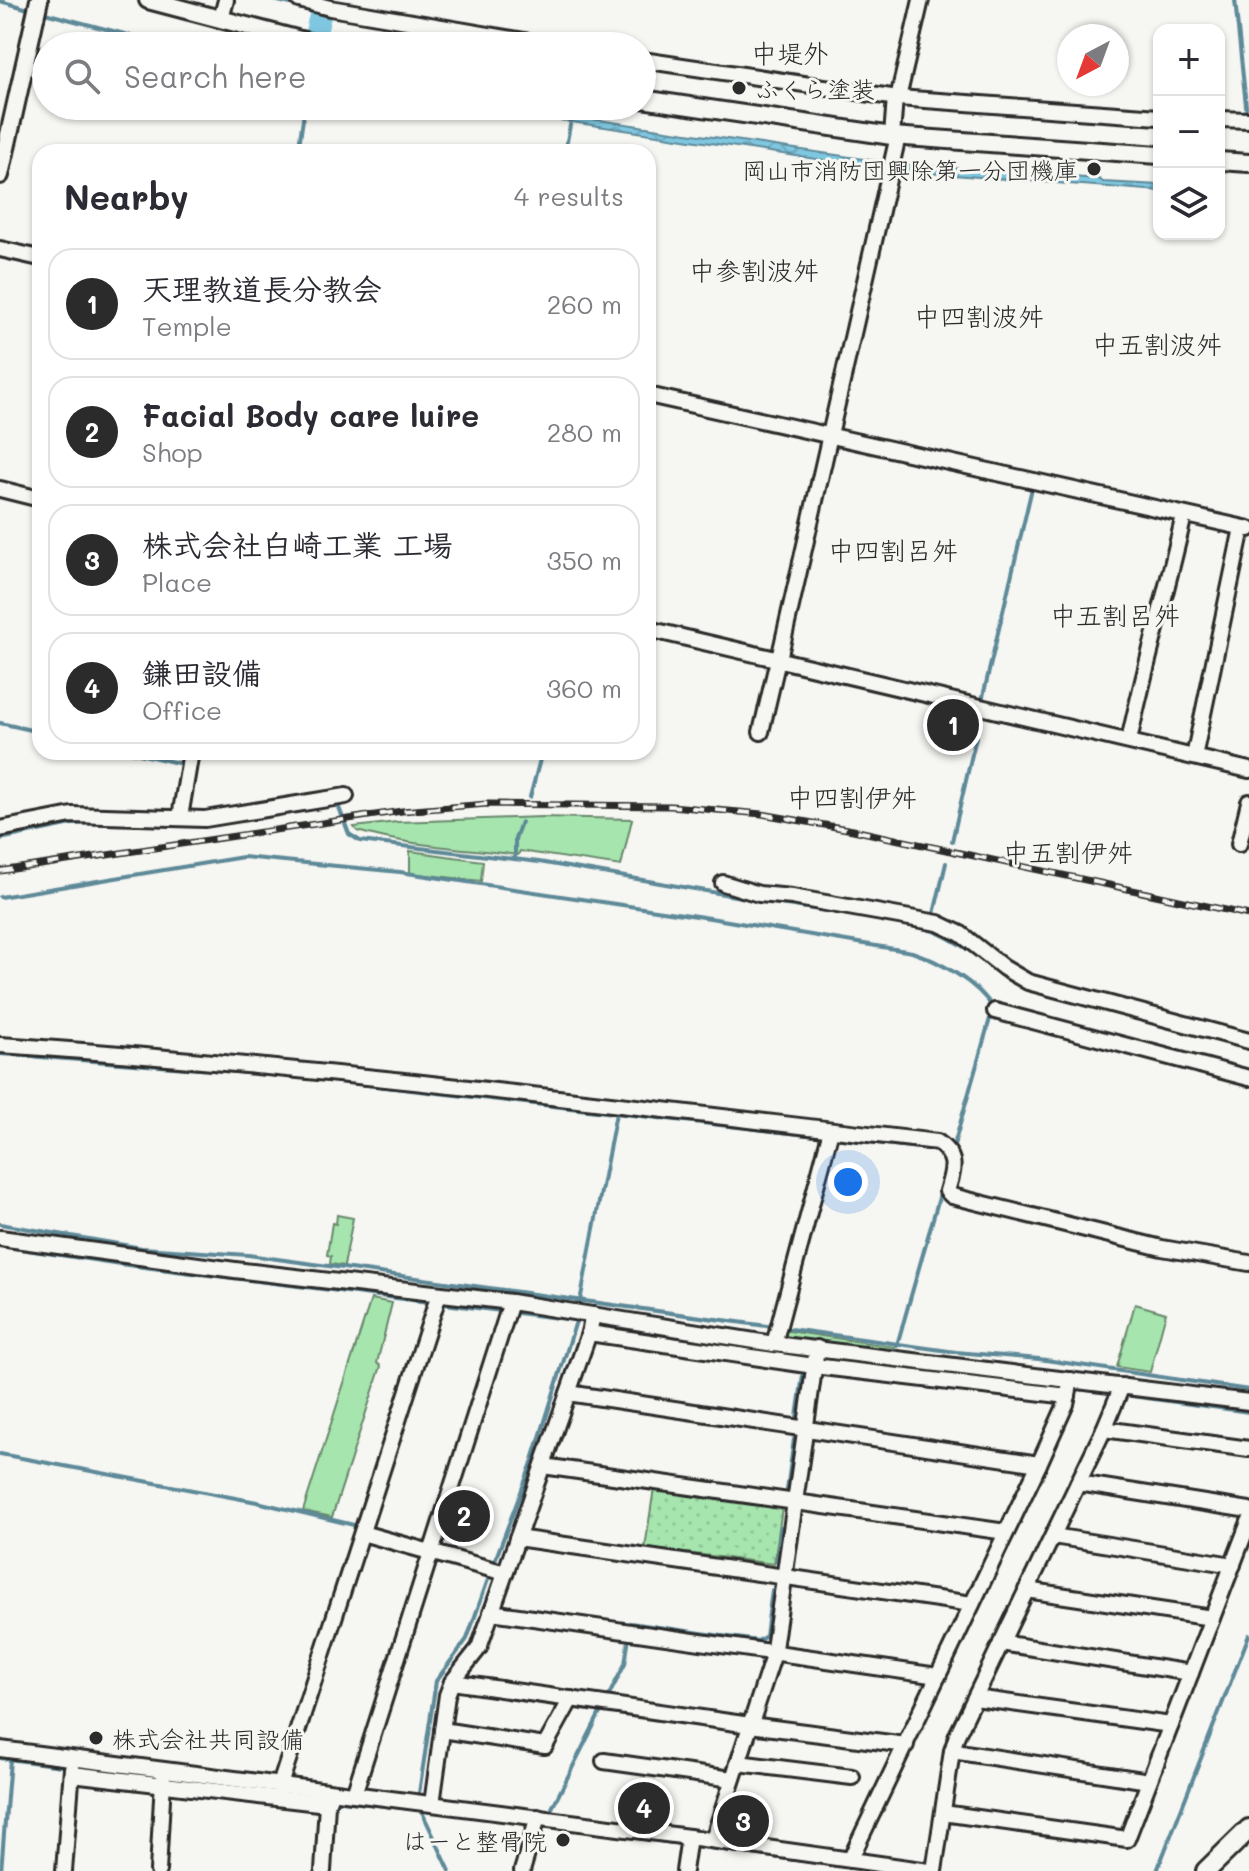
<!DOCTYPE html>
<html lang="en">
<head>
<meta charset="utf-8">
<style>
  :root { --surface:#fff; --page:#f2f2f3; --text:#2b2b33; --muted:#7c7c81; --line:#e1e1e2; --accent:#2b2b2b }
  body { margin:0; font-family:Mali,"Klee One",sans-serif; background:var(--page); color:var(--text) }
  .controls { position:absolute; right:24px; top:24px; display:grid; overflow:hidden; border-radius:16px; box-shadow:0 2px 6px #0004 }
  .controls button { width:72px; height:72px; display:grid; place-items:center; padding:0; border:0; border-bottom:2px solid var(--line); background:var(--surface); color:var(--text); font:40px sans-serif }
  .compass { position:absolute; left:1057px; top:24px; width:72px; height:72px; border-radius:50%; background:var(--surface); box-shadow:0 2px 6px #0004; rotate:221deg }
  .you { position:absolute; left:848px; top:1182px; width:28px; height:28px; margin:-20px; border:6px solid #fff; border-radius:50%; background:#1a73e8; box-shadow:0 0 0 12px #1a73e833 }
  .badge { display:grid; place-items:center; width:52px; height:52px; border-radius:50%; background:var(--accent); color:#fff; font-size:26px; font-weight:700 }
  .pin { position:absolute; translate:-50% -50%; border:4px solid #fff; box-shadow:0 2px 8px #0006 }
  .list { margin:0; padding:0; list-style:none }
  h2 { display:flex; justify-content:space-between; align-items:center; height:104px; margin:0; padding:0 32px; font-size:34px }
  h2 small { font-size:26px; font-weight:400; color:var(--muted) }
  .list li { display:grid; grid-template-columns:52px 1fr auto; gap:24px; align-items:center; box-sizing:border-box; height:112px; margin:0 16px 16px; padding:0 16px; border:2px solid var(--line); border-radius:24px }
  .list b { display:block; font-size:30px; white-space:nowrap }
  .list p { margin:0; font-size:26px; white-space:nowrap; color:var(--muted) }
  .list em { font-size:26px; font-style:normal; color:var(--muted) }
  .icon { flex:none; width:44px; height:44px; fill:none; stroke:currentColor; stroke-width:2; stroke-linecap:round; stroke-linejoin:round }
  .map { position:relative; flex:none; width:1249px; height:1871px; overflow:hidden }
  .search { position:absolute; background:var(--surface); box-shadow:0 2px 6px #0004; left:32px; top:32px; width:624px; height:88px; display:flex; align-items:center; gap:20px; box-sizing:border-box; padding:0 28px; border-radius:44px; color:var(--muted); font-size:30px }
  .panel { position:absolute; background:var(--surface); box-shadow:0 2px 6px #0004; left:32px; top:144px; width:624px; height:616px; border-radius:24px }
  .map>svg:first-child { display:block }
  .green { fill:#a6e5ae; stroke:#68886c; stroke-width:2 }
  .park { fill:url(#park-dots); stroke:#68886c; stroke-width:2 }
  .water { fill:url(#water-waves); stroke:#5d8998; stroke-width:2 }
  .lines { fill:none; stroke-linecap:round; stroke-linejoin:round }
  .stream { stroke:#5d8998; stroke-width:4 }
  .river { stroke:#7fc7e0; stroke-width:22 }
  .minor-casing { stroke:#2b2b2b; stroke-width:20 }
  .tertiary-casing { stroke:#2b2b2b; stroke-width:22 }
  .secondary-casing { stroke:#2b2b2b; stroke-width:24 }
  .minor { stroke:#f6f6f2; stroke-width:14 }
  .tertiary { stroke:#f6f6f2; stroke-width:16 }
  .secondary { stroke:#f6f6f2; stroke-width:18 }
  .rail-casing { stroke:#2b2b2b; stroke-width:7 }
  .rail { stroke:#f6f6f2; stroke-width:4; stroke-dasharray:12; stroke-linecap:butt }
  .poi-dot { fill:#2b2b2b; stroke:#f6f6f2; stroke-width:3 }
  .labels { text-anchor:middle; dominant-baseline:central; stroke-width:6; stroke-linejoin:round; paint-order:stroke }
  .poi-label { font-size:24px; fill:#2b2b2b; stroke:#f6f6f2; text-anchor:start }
  .neighbourhood-label { font-size:26px; fill:#2b2b2b; stroke:#f6f6f2 }
</style>
</head>
<body>
<div class="map">
<svg width="1249" height="1871" viewBox="0 0 1249 1871">
  <defs>
    <pattern id="park-dots" width="8" height="8" patternUnits="userSpaceOnUse" patternTransform="scale(2)"><rect width="8" height="8" fill="#a6e5ae"/><path d="M2 2h.1M6 6h.1" fill="none" stroke="#8fc596" stroke-width="1.8" stroke-linecap="round"/></pattern>
    <pattern id="water-waves" width="16" height="10" patternUnits="userSpaceOnUse" patternTransform="scale(2)"><rect width="16" height="10" fill="#7fc7e0"/><path d="M0 5q4-4 8 0t8 0" fill="none" stroke="#6eabc0"/></pattern>
  </defs>
  <rect width="100%" height="100%" fill="#f6f6f2"/>
  <filter id="ink" filterUnits="userSpaceOnUse"><feTurbulence type="fractalNoise" baseFrequency=".0125" numOctaves="2"/><feDisplacementMap in="SourceGraphic" scale="16" xChannelSelector="R" yChannelSelector="G"/><feConvolveMatrix kernelMatrix="1 2 1 2 8 2 1 2 1" color-interpolation-filters="sRGB"/></filter>
  <g filter="url(#ink)">
    <g class="green">
      <path d="M542,817L632,819L621,866L520,851L518,855C465,848 409,846 357,831L354,827L397,822Z"/>
      <polygon points="410,851 483,861 481,881 410,873"/>
      <polygon points="337,1215 353,1218 344,1266 330,1264 331,1256 327,1255 332,1223 336,1224"/>
      <polygon points="371,1299 392,1303 377,1363 381,1366 332,1517 303,1511"/>
      <polygon points="1135,1304 1166,1313 1150,1372 1117,1367"/>
      <polygon points="782,1330 895,1347 894,1352 780,1338"/>
    </g>
    <polygon class="park" points="654,1488 782,1508 774,1564 645,1548"/>
    <polygon class="water" points="466,106 504,106 897,164 1099,179 1103,182 1159,185 1159,191 889,170"/>
    <g class="lines">
      <g class="stream">
        <polyline points="274,0 299,6"/>
        <polyline points="1235,0 1247,115"/>
        <polyline points="0,1 32,10"/>
        <polyline points="41,12 170,46"/>
        <polyline points="1009,113 1136,122"/>
        <polyline points="298,152 305,106"/>
        <polyline points="565,152 571,120"/>
        <polyline points="0,257 40,266"/>
        <polyline points="814,439 1102,503"/>
        <polyline points="981,705 1032,488"/>
        <polyline points="0,723 40,732"/>
        <polyline points="131,752 182,764"/>
        <polyline points="530,797 542,752"/>
        <polyline points="221,823 338,805 349,834 360,841 539,862 752,899"/>
        <polyline points="0,839 72,824 104,823"/>
        <polyline points="952,841 982,711"/>
        <polyline points="515,859 515,839 521,822"/>
        <path d="M0,897L243,857L400,872L710,918L912,952C939,961 978,983 993,1008L952,1152"/>
        <polyline points="761,901 871,918"/>
        <polyline points="933,918 946,863"/>
        <path d="M895,922C909,925 925,927 938,933C971,947 997,974 1029,989L1237,1045"/>
        <polyline points="0,1054 253,1073"/>
        <polyline points="270,1074 825,1137"/>
        <polyline points="834,1138 936,1150"/>
        <polyline points="0,1224 142,1248 248,1255 774,1327"/>
        <polyline points="0,1246 127,1265 566,1319 800,1355 1064,1387"/>
        <polyline points="579,1307 616,1113"/>
        <polyline points="783,1328 956,1352 1039,1359 1249,1390"/>
        <polyline points="897,1345 942,1187"/>
        <polyline points="1073,1388 1249,1412"/>
        <polyline points="797,1417 803,1375"/>
        <polyline points="0,1454 257,1502 358,1526"/>
        <polyline points="787,1490 794,1439"/>
        <polyline points="386,1533 495,1562"/>
        <polyline points="777,1561 781,1527"/>
        <polyline points="494,1563 532,1463 576,1321"/>
        <polyline points="630,1623 758,1641 766,1636 772,1590"/>
        <polyline points="607,1699 625,1664 629,1637"/>
        <polyline points="0,1758 70,1767"/>
        <polyline points="419,1793 436,1681 467,1639 491,1571"/>
        <polyline points="333,1800 455,1814"/>
        <polyline points="422,1812 450,1871"/>
        <polyline points="550,1812 603,1707"/>
        <polyline points="595,1832 874,1871"/>
        <polyline points="1,1871 10,1760"/>
        <polyline points="1157,1871 1249,1635"/>
      </g>
      <polyline class="river" points="315,36 324,0"/>
      <defs>
        <g id="minor">
          <polyline points="299,0 330,8 554,46"/>
          <polyline points="221,19 226,0"/>
          <polyline points="642,60 898,98 1159,117"/>
          <polyline points="898,98 921,0"/>
          <polyline points="1219,119 1249,120"/>
          <polyline points="892,136 895,97"/>
          <polyline points="0,249 40,258"/>
          <polyline points="648,395 1249,529"/>
          <polyline points="0,489 40,499"/>
          <polyline points="648,629 1249,770"/>
          <polyline points="779,659 898,136"/>
          <polyline points="761,732 776,668"/>
          <path d="M1129,741C1145,665 1167,591 1184,515"/>
          <polyline points="1194,757 1242,528"/>
          <polyline points="180,817 191,752"/>
          <polyline points="0,829 72,815 205,819 346,796"/>
          <polyline points="1239,844 1249,802"/>
          <polyline points="723,883 759,894 792,897 938,923 961,934 1004,968 1028,982 1249,1041"/>
          <polyline points="995,1011 1249,1078"/>
          <path d="M0,1045C313,1066 625,1106 937,1142C958,1157 954,1168 947,1191L952,1196L1162,1248L1249,1263"/>
          <polyline points="0,1238 235,1270 511,1302 774,1344 1249,1402"/>
          <polyline points="589,1333 814,1366 1068,1396"/>
          <polyline points="774,1344 831,1130"/>
          <polyline points="568,1393 1039,1464"/>
          <polyline points="1104,1429 1249,1449"/>
          <polyline points="543,1466 1006,1532"/>
          <polyline points="1078,1483 1249,1510"/>
          <polyline points="362,1533 505,1573"/>
          <polyline points="1053,1536 1233,1565"/>
          <polyline points="517,1538 972,1604"/>
          <polyline points="1026,1590 1212,1618"/>
          <polyline points="491,1612 938,1676"/>
          <polyline points="1001,1643 1191,1673"/>
          <polyline points="452,1682 750,1725 906,1745"/>
          <polyline points="975,1698 1171,1725"/>
          <polyline points="442,1730 545,1746 571,1699"/>
          <polyline points="0,1749 689,1837 929,1871"/>
          <polyline points="952,1751 1149,1781"/>
          <polyline points="604,1761 732,1779"/>
          <polyline points="738,1763 852,1777"/>
          <polyline points="72,1774 327,1804"/>
          <polyline points="280,1785 439,1294"/>
          <polyline points="354,1794 511,1302"/>
          <polyline points="432,1804 447,1695 452,1682 479,1648 589,1333 593,1315"/>
          <polyline points="943,1813 1127,1839 1249,1522"/>
          <polyline points="713,1840 773,1656 817,1348"/>
          <polyline points="850,1860 1039,1464 1066,1404 1071,1380"/>
          <polyline points="64,1871 72,1768"/>
          <polyline points="158,1871 163,1780"/>
          <polyline points="323,1871 327,1804 330,1796"/>
          <polyline points="522,1871 538,1817"/>
          <polyline points="684,1871 689,1837"/>
          <polyline points="934,1871 952,1751 957,1735 1104,1429 1122,1386"/>
        </g>
        <g id="tertiary">
          <polyline points="148,0 323,46"/>
          <polyline points="642,99 892,136 1159,155"/>
          <polyline points="1219,161 1249,163"/>
          <polyline points="0,175 39,0"/>
        </g>
        <polyline id="secondary" points="1206,1871 1249,1829"/>
      </defs>
      <use href="#minor" class="minor-casing"/>
      <use href="#tertiary" class="tertiary-casing"/>
      <use href="#secondary" class="secondary-casing"/>
      <use href="#minor" class="minor"/>
      <use href="#tertiary" class="tertiary"/>
      <use href="#secondary" class="secondary"/>
      <defs>
        <polyline id="rail" points="0,871 402,811 487,804 671,806 762,814 853,830 1249,915"/>
      </defs>
      <use href="#rail" class="rail-casing"/>
      <use href="#rail" class="rail"/>
    </g>
  </g>
  <g class="poi-dot">
    <circle cx="739" cy="88" r="8"/>
    <circle cx="1094" cy="169" r="8"/>
    <circle cx="96" cy="1738" r="8"/>
    <circle cx="563" cy="1840" r="8"/>
  </g>
  <g class="labels">
    <g class="poi-label">
      <text x="755" y="88">ふくら塗装</text>
      <text x="1078" y="169" text-anchor="end">岡山市消防団興除第一分団機庫</text>
      <text x="112" y="1738">株式会社共同設備</text>
      <text x="547" y="1840" text-anchor="end">はーと整骨院</text>
    </g>
    <g class="neighbourhood-label">
      <text x="790" y="53">中堤外</text>
      <text x="754" y="270">中参割波舛</text>
      <text x="979" y="316">中四割波舛</text>
      <text x="1157" y="344">中五割波舛</text>
      <text x="893" y="550">中四割呂舛</text>
      <text x="1115" y="615">中五割呂舛</text>
      <text x="852" y="797">中四割伊舛</text>
      <text x="1068" y="852">中五割伊舛</text>
    </g>
  </g>
</svg>
<div class="controls">
<button>+</button>
<button>−</button>
<button><svg class="icon" aria-label="layers" viewBox="0 0 24 24"><path d="M12 4l9 5-9 5-9-5zM3 14l9 5 9-5"/></svg></button>
</div>
<svg class="compass" viewBox="-18 -18 36 36"><path d="M0-13l5 13h-10z" fill="#e53935"/><path d="M0 13l5-13h-10z" fill="#7c7c81"/></svg>
<div class="you"></div>
<div class="pin badge" style="left:953px;top:725px">1</div>
<div class="pin badge" style="left:464px;top:1516px">2</div>
<div class="pin badge" style="left:743px;top:1821px">3</div>
<div class="pin badge" style="left:644px;top:1808px">4</div>
<div class="search"><svg class="icon" aria-label="search" viewBox="0 0 24 24"><circle cx="10" cy="10" r="6"/><path d="M15 15l6 6"/></svg>Search here</div>
<section class="panel">
<h2>Nearby<small>4 results</small></h2>
<ul class="list">
<li><span class="badge">1</span><div><b>天理教道長分教会</b><p>Temple</p></div><em>260 m</em></li>
<li><span class="badge">2</span><div><b>Facial Body care luire</b><p>Shop</p></div><em>280 m</em></li>
<li><span class="badge">3</span><div><b>株式会社白崎工業 工場</b><p>Place</p></div><em>350 m</em></li>
<li><span class="badge">4</span><div><b>鎌田設備</b><p>Office</p></div><em>360 m</em></li>
</ul>
</section>
</div>
</body>
</html>
